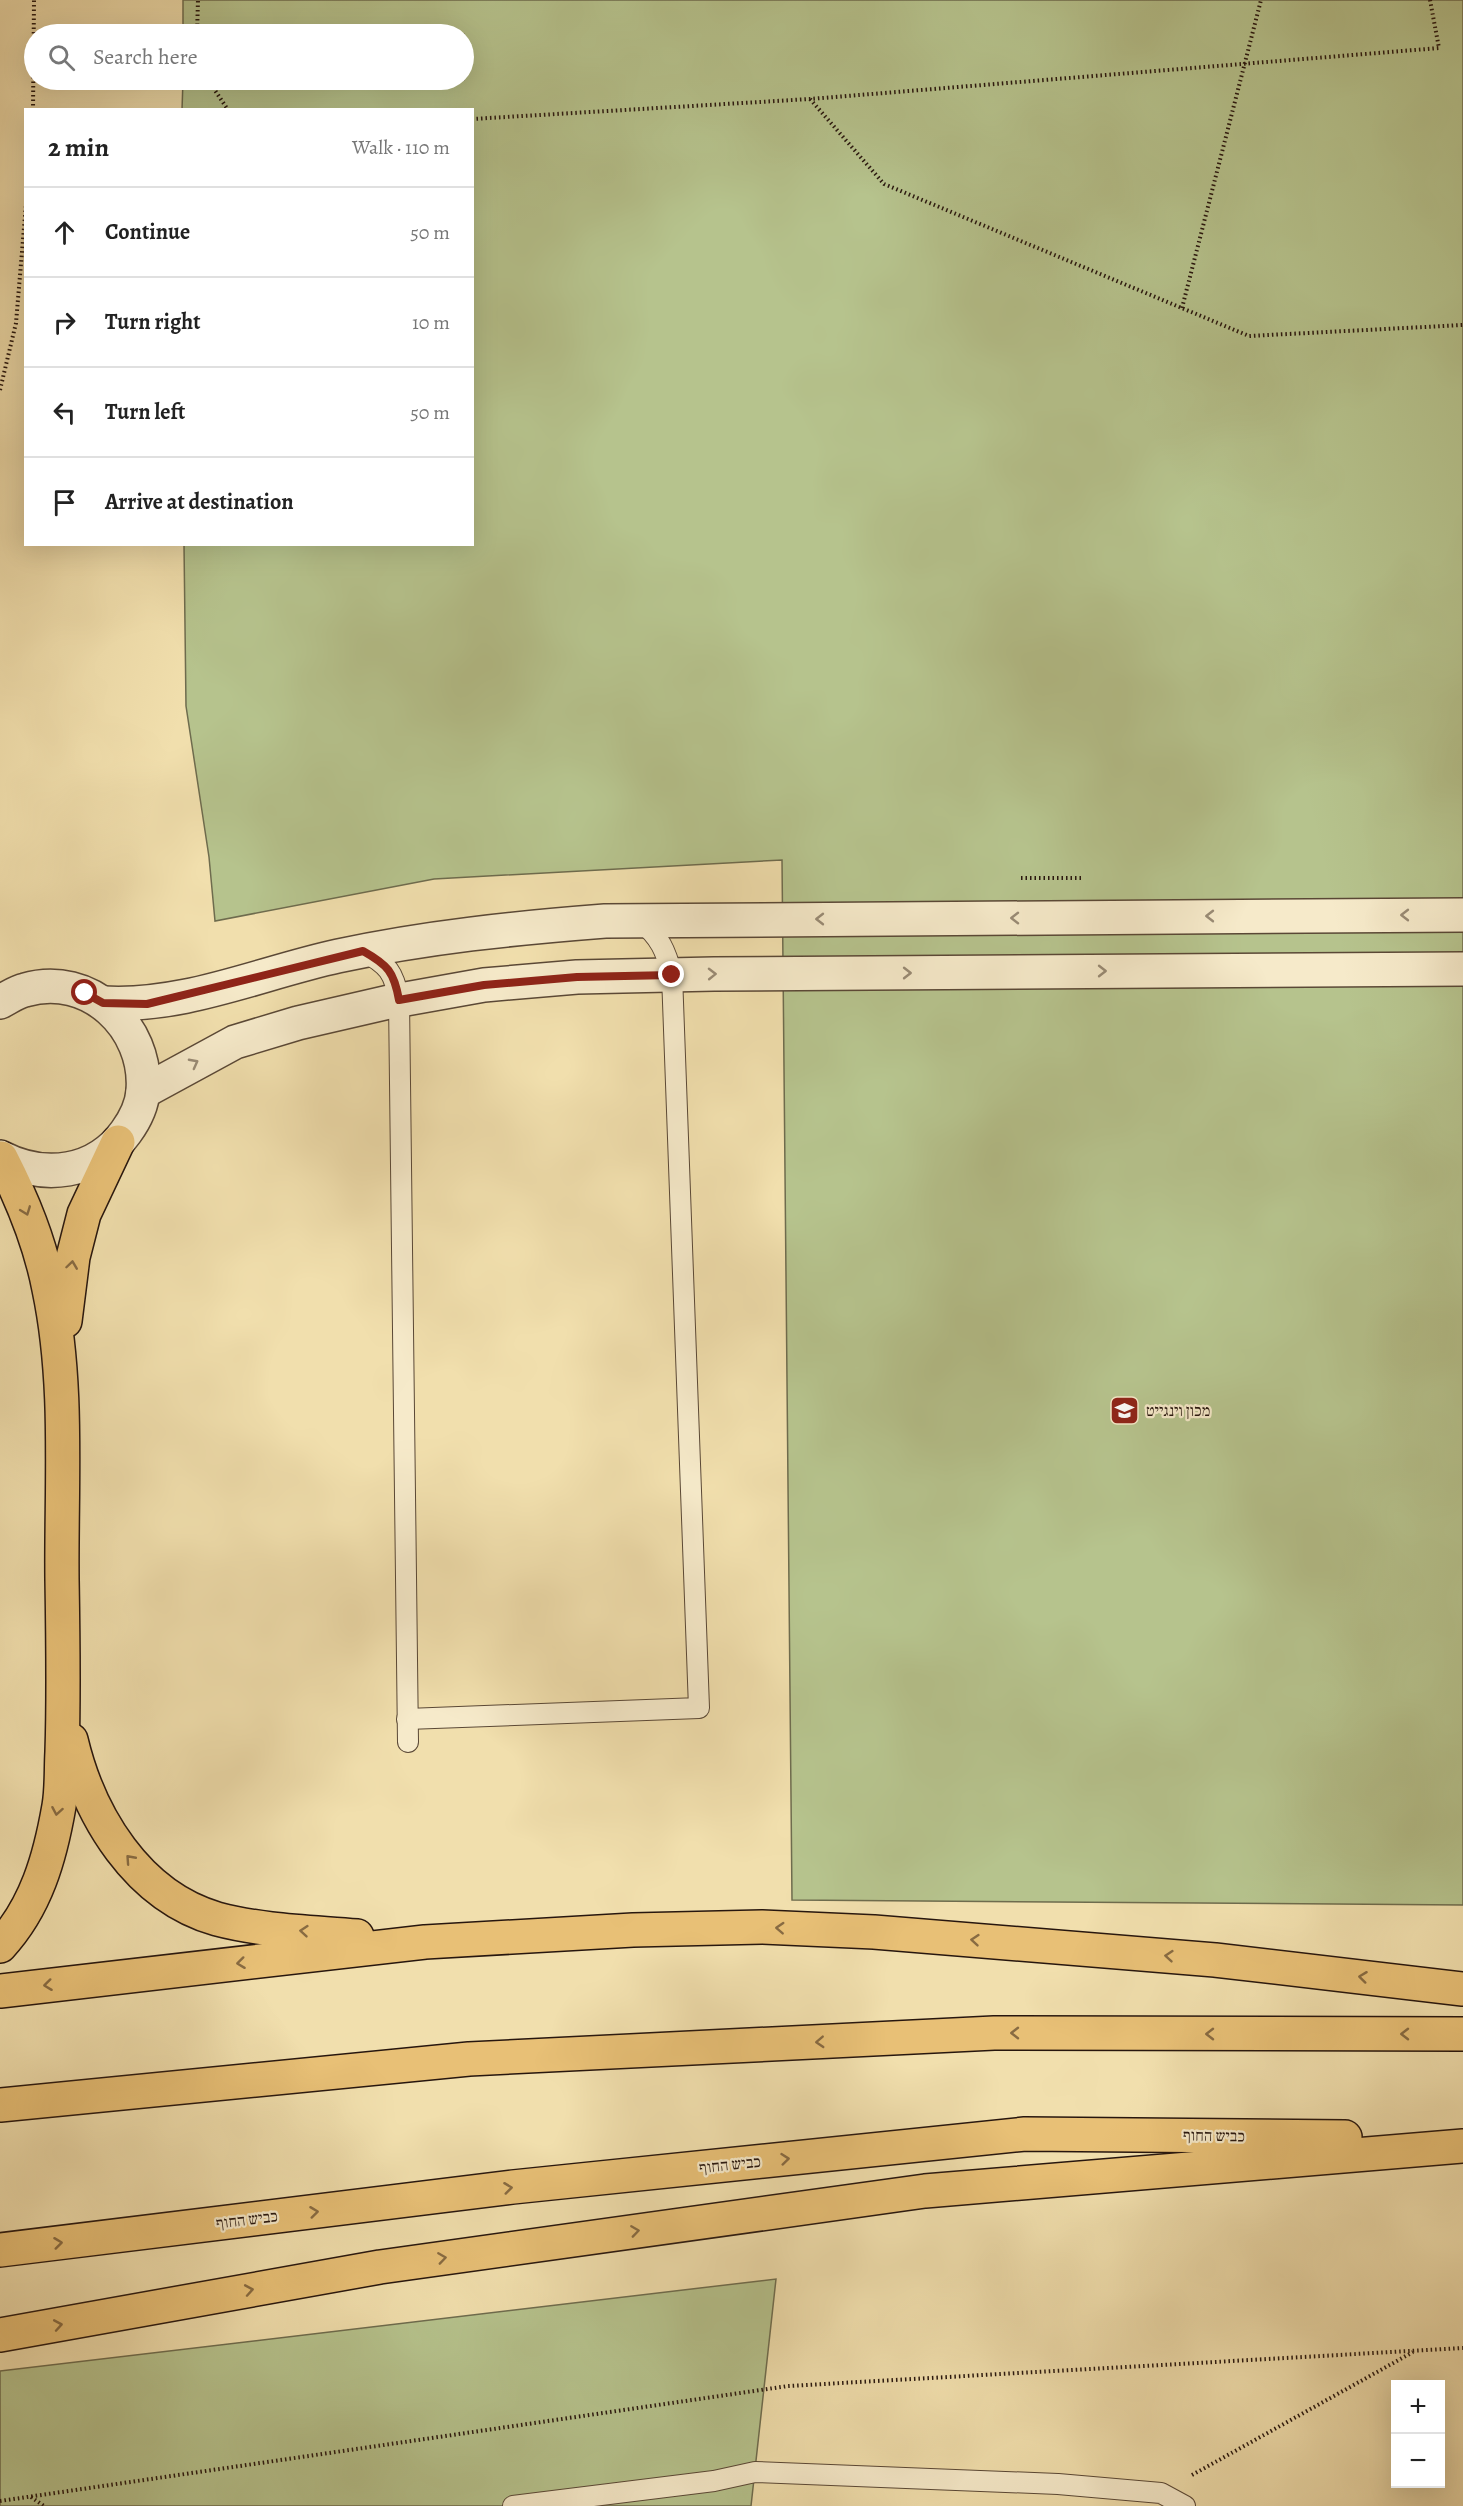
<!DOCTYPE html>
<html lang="en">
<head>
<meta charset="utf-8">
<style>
  :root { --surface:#fff; --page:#f2f2f2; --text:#222; --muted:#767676; --line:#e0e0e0 }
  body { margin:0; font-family:Alegreya,"Frank Ruhl Libre",serif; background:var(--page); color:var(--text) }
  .controls { position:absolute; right:18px; bottom:18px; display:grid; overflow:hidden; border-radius:0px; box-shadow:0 6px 24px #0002 }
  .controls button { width:54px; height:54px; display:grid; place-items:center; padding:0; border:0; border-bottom:2px solid var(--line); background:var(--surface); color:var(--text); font:30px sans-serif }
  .stop { position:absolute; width:18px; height:18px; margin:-14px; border:4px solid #8f2418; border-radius:50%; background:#fff }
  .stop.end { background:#8f2418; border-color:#fff; box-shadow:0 2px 6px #0008 }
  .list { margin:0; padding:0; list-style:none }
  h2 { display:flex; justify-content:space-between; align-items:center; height:78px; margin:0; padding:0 24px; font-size:26px }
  h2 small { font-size:20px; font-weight:400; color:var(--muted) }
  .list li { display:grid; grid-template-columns:39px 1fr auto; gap:18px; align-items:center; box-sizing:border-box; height:90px; padding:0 24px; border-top:2px solid var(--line) }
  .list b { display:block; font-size:22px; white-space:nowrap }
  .list em { font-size:20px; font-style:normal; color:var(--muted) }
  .icon { flex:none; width:33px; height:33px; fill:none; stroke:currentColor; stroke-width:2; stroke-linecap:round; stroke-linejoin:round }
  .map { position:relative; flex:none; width:1463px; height:2506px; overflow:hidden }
  .search { position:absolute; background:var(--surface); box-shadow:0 6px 24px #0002; left:24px; top:24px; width:450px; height:66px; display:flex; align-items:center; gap:15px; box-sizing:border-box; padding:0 21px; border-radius:33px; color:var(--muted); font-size:22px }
  .panel { position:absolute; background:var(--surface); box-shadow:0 6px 24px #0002; left:24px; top:108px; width:450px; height:438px; border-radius:0px }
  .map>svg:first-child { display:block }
  .grass { fill:#b6c38d; stroke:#6e6c4e; stroke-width:1.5 }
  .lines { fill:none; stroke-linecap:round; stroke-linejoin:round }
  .service-casing { stroke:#5a4836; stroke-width:22 }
  .minor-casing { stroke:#5a4836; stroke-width:36 }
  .motorway-casing { stroke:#27160e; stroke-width:36 }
  .path { stroke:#27160e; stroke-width:4; stroke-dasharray:1.5 3; stroke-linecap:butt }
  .service { stroke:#f6eaca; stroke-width:20 }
  .minor { stroke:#f6eaca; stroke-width:33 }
  .motorway { stroke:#e8c076; stroke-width:33 }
  .oneway { stroke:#998b75 }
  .oneway2 { stroke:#886b42 }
  .route { stroke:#8f2418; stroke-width:8 }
  .labels { text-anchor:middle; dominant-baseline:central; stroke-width:4.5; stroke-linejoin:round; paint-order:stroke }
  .poi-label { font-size:16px; fill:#27160e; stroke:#f6eaca; text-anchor:start }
  .street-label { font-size:16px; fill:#27160e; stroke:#f6eaca }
</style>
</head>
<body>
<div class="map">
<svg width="1463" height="2506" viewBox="0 0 1463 2506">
  <rect width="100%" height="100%" fill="#f1dfad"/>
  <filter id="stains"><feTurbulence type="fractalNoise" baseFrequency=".00333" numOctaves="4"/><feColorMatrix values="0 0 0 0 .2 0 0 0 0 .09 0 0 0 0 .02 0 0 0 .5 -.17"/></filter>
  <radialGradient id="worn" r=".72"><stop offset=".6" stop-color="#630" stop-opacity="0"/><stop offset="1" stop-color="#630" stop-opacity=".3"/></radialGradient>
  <g class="grass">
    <polygon points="183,0 1463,0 1463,1905 792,1900 782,860 434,879 215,921 209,857 186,706 184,545 472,544 472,110 182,110 183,80 464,80 464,34 183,34"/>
    <polygon points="776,2279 751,2506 0,2506 0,2371"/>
  </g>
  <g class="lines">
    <defs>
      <g id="service">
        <path d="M363,951C388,965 394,972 399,1000L408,1742"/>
        <path d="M407,1719L699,1708L672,975C666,951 660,937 640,921"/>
        <polyline points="513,2506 714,2481 755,2472 1058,2484 1161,2493 1185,2506"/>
      </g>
      <g id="minor">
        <path d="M0,1002C8,998 16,992 25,990C89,971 148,1027 143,1091C142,1105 134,1121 126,1132C96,1174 44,1180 0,1157"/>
        <path d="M103,1003C184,1008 260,973 338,956C427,937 515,928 605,921L1463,915"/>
        <polyline points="143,1092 235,1042 298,1023 389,1002 484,985 577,977 714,974 1463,969"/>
      </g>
      <g id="motorway">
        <polyline points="65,1321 73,1257 84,1214 118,1142"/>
        <path d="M71,1740C89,1816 137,1896 217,1919C262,1931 311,1932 357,1936"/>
        <path d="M0,1946C36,1907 50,1858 59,1806C62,1789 61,1770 62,1752C64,1694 63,1637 62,1579C61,1484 69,1384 49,1289C40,1242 23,1201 1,1158"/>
        <polyline points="0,1991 425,1942 633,1930 762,1927 874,1932 1215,1960 1463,1989"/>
        <polyline points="0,2105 469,2059 994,2033 1463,2034"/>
        <polyline points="0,2250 513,2187 1025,2134 1345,2137"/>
        <polyline points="0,2335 380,2267 925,2191 1463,2146"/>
      </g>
    </defs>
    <use href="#service" class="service-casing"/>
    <use href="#minor" class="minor-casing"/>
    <use href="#motorway" class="motorway-casing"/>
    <g class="path">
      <polyline points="197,34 198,0"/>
      <polyline points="208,80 228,110"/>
      <polyline points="810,99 884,184 1249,336 1463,325"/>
      <polyline points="33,110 34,0"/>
      <polyline points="472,119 810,99 1439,48 1430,0"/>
      <polyline points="1182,308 1261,0"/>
      <polyline points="0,390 16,323 26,204"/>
      <polyline points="1021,878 1083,878"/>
      <polyline points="1192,2475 1413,2352"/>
      <polyline points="31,2497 44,2506"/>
      <polyline points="0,2501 788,2386 1463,2348"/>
    </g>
    <use href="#service" class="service"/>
    <use href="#minor" class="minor"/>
    <use href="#motorway" class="motorway"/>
  </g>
  <defs><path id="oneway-chevron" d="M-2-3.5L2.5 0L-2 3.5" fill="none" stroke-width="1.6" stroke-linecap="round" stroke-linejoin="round" transform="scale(1.5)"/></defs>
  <g class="oneway">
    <use href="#oneway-chevron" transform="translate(1405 915) rotate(180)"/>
    <use href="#oneway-chevron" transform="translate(1210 916) rotate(180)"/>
    <use href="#oneway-chevron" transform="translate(1015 918) rotate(180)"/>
    <use href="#oneway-chevron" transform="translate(820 919) rotate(180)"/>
    <use href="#oneway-chevron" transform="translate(1102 971)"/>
    <use href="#oneway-chevron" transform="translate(907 973)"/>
    <use href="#oneway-chevron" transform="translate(712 974) rotate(-1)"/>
    <use href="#oneway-chevron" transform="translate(194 1063) rotate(-28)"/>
  </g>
  <g class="oneway2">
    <use href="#oneway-chevron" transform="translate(26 1211) rotate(69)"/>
    <use href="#oneway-chevron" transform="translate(72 1265) rotate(-82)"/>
    <use href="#oneway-chevron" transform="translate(57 1811) rotate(100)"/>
    <use href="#oneway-chevron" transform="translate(130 1859) rotate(-132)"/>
    <use href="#oneway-chevron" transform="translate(780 1928) rotate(-177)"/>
    <use href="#oneway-chevron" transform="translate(304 1931) rotate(-175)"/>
    <use href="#oneway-chevron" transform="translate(975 1940) rotate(-175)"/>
    <use href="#oneway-chevron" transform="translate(1169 1956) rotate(-175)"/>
    <use href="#oneway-chevron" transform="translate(241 1963) rotate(173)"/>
    <use href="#oneway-chevron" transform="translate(1363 1977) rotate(-173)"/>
    <use href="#oneway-chevron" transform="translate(48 1985) rotate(173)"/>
    <use href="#oneway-chevron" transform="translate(1015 2033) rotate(-180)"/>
    <use href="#oneway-chevron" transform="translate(1210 2034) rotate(-180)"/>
    <use href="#oneway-chevron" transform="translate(1405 2034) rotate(-180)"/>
    <use href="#oneway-chevron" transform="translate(820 2042) rotate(177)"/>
    <use href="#oneway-chevron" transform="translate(785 2159) rotate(-6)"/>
    <use href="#oneway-chevron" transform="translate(508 2188) rotate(-7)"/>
    <use href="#oneway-chevron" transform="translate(314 2212) rotate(-7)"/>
    <use href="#oneway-chevron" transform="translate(635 2231) rotate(-8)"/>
    <use href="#oneway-chevron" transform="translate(58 2243) rotate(-7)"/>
    <use href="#oneway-chevron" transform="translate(442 2258) rotate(-8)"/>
    <use href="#oneway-chevron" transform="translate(249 2290) rotate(-10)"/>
    <use href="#oneway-chevron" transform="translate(58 2325) rotate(-10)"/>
  </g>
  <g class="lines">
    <path class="route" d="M85,993L103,1003L147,1004L363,951C388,965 394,972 399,1000L484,985L577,977L672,975"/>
  </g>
  <defs>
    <symbol id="university-square" viewBox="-11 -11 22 22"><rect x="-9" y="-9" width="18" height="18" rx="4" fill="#8f2418" stroke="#f6eaca"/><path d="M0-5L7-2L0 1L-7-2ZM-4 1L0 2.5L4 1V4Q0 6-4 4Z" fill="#fff"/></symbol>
  </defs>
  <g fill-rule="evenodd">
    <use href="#university-square" x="1108" y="1394" width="33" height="33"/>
  </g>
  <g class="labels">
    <g class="poi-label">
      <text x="1146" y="1411">מכון וינגייט</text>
    </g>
    <g class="street-label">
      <text transform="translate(1214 2136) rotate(1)">כביש החוף</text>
      <text transform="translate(730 2165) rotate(-6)">כביש החוף</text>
      <text transform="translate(247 2220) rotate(-7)">כביש החוף</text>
    </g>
  </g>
  <rect width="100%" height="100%" filter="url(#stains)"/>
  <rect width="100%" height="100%" fill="url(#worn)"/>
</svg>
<div class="controls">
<button>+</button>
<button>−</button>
</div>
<div class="stop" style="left:85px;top:993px"></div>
<div class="stop end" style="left:672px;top:975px"></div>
<div class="search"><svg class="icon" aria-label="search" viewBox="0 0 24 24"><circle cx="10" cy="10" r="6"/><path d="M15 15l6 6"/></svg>Search here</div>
<section class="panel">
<h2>2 min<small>Walk · 110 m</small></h2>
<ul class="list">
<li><svg class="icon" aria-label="ahead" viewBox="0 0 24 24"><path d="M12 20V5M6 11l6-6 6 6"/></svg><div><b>Continue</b></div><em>50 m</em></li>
<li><svg class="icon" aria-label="right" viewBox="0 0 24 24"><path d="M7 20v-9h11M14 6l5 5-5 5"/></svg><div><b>Turn right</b></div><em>10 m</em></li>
<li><svg class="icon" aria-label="left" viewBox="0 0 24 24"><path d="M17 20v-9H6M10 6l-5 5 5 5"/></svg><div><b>Turn left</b></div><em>50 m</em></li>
<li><svg class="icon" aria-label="arrive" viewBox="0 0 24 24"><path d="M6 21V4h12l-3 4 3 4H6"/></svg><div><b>Arrive at destination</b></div></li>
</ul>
</section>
</div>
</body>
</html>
